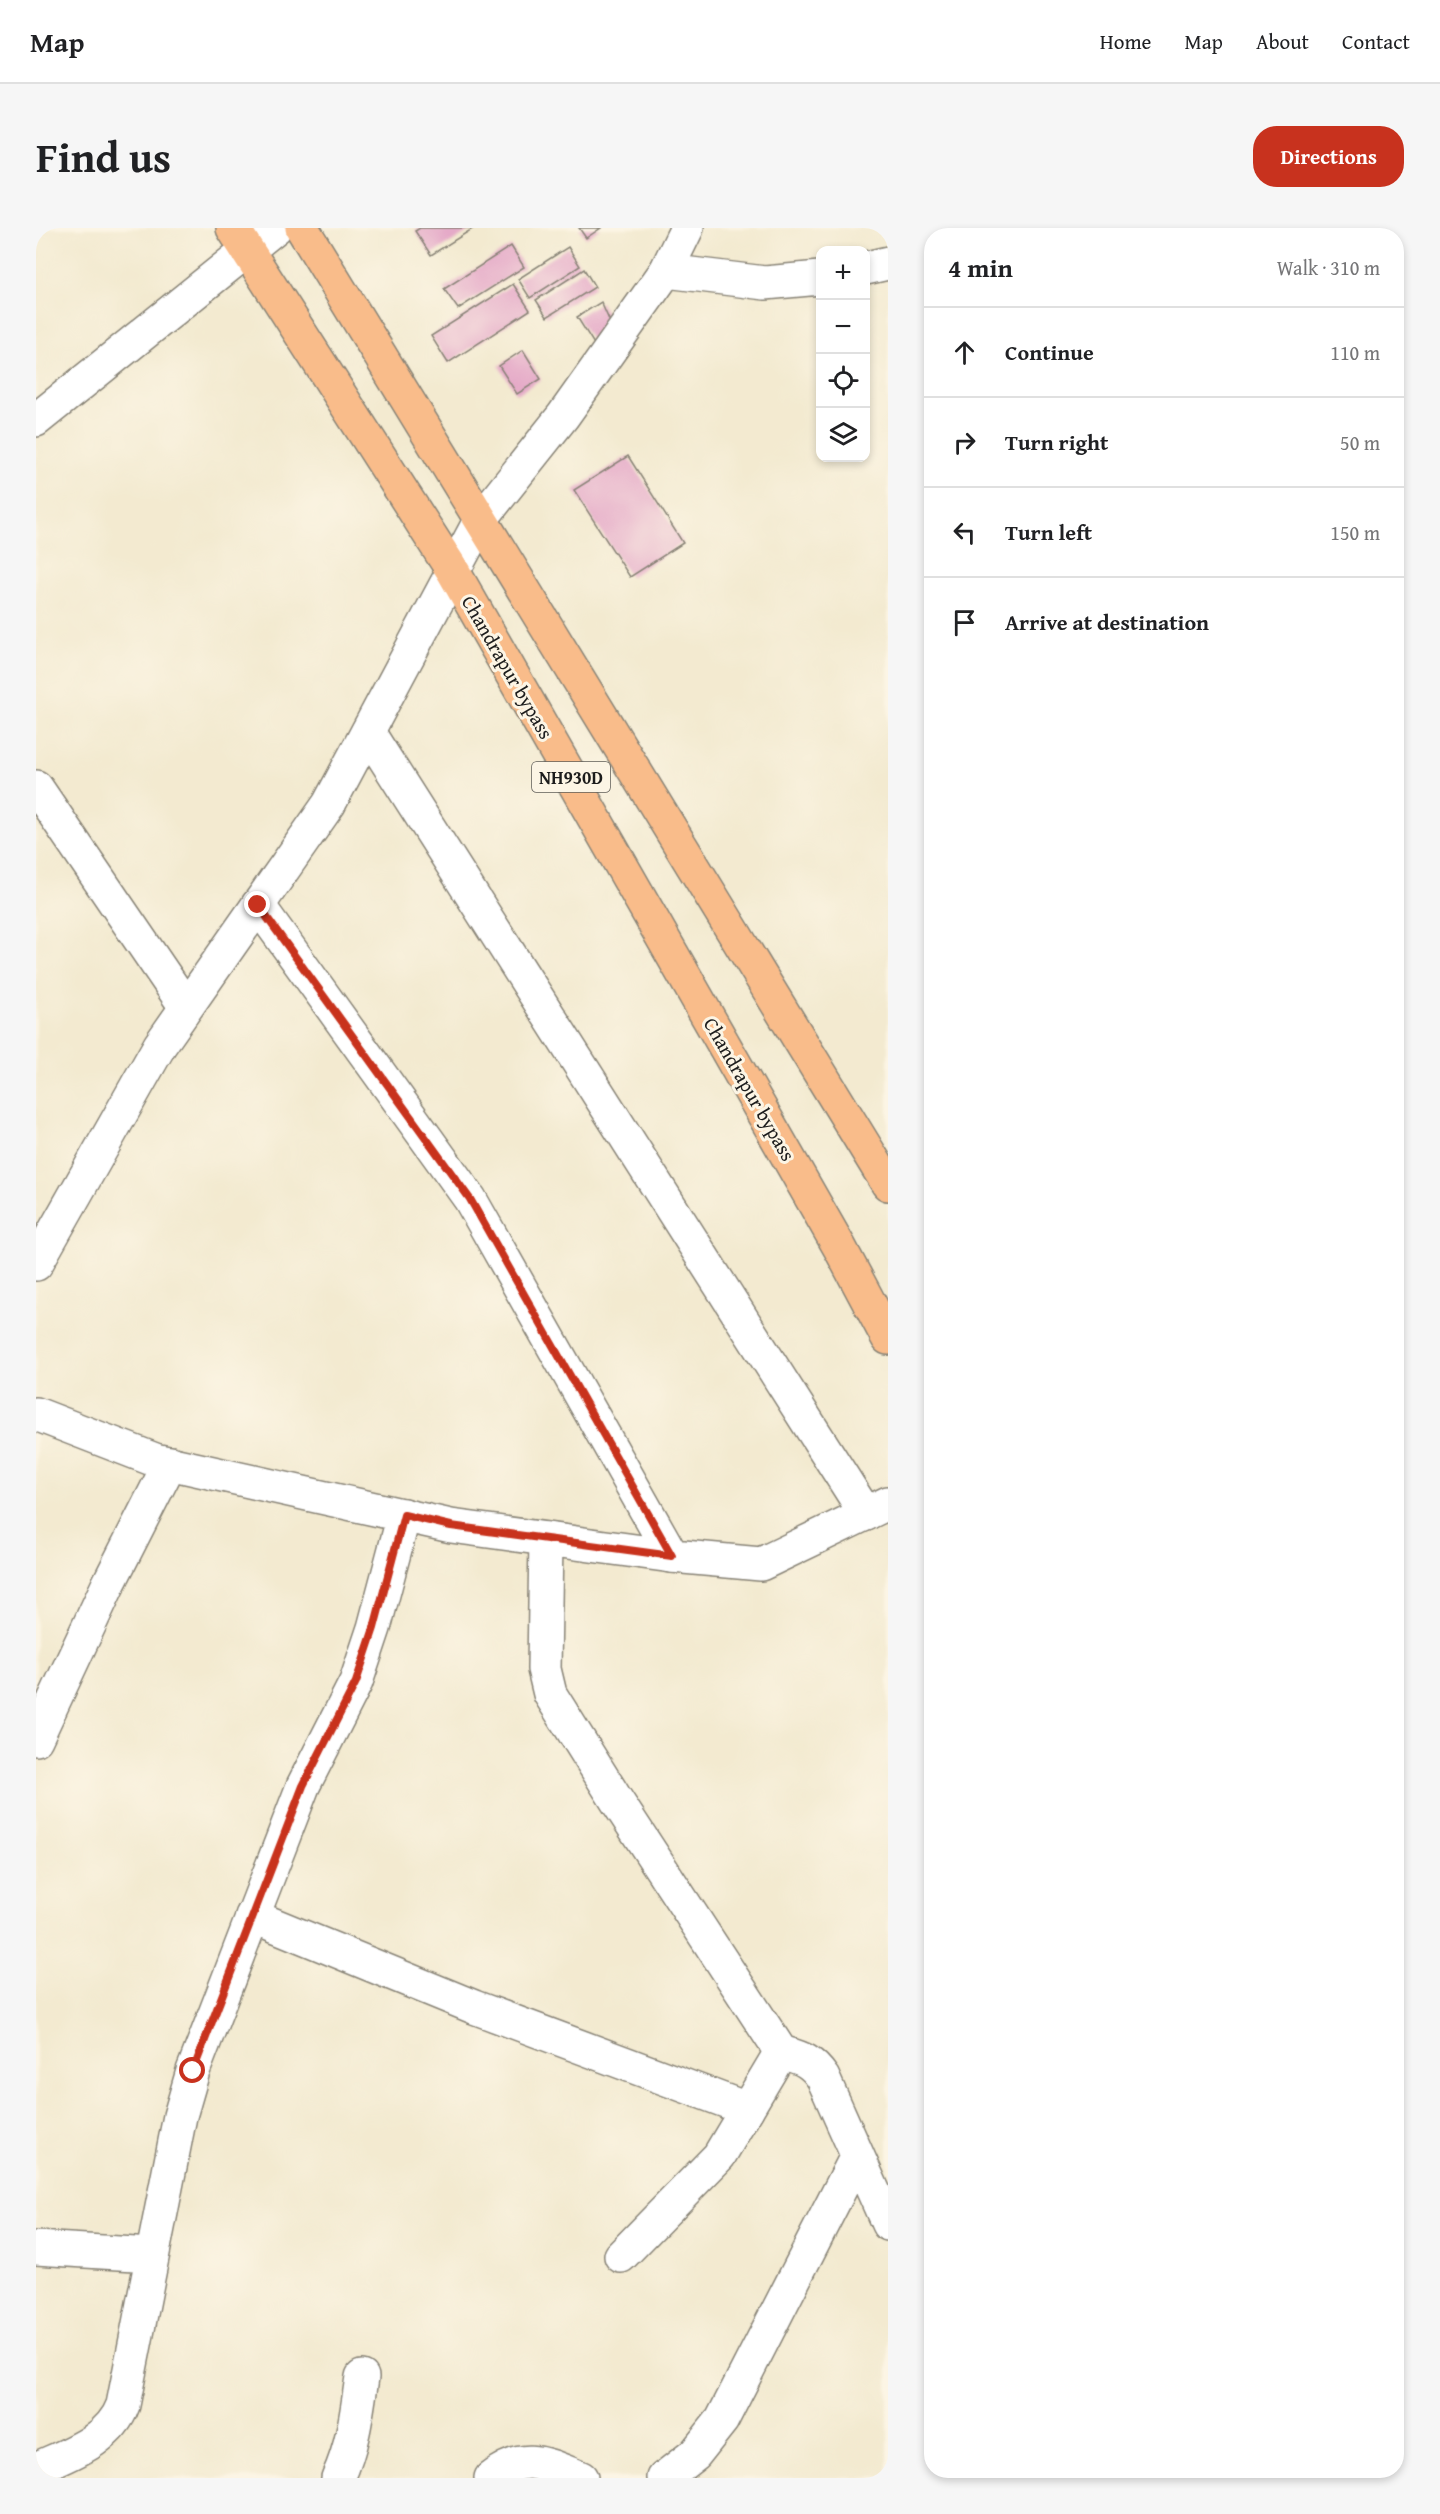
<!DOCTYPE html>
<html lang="en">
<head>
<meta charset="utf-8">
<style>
  :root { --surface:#fff; --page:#f6f6f6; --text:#202124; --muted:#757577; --line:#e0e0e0; --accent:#c8321e }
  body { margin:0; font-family:"Gentium Book Plus",serif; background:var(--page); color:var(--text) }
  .controls { position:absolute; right:18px; top:18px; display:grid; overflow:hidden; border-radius:12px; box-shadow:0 3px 9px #0003 }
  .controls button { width:54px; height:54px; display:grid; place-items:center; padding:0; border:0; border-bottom:2px solid var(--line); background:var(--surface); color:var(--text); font:30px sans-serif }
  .stop { position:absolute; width:18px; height:18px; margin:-14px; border:4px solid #c8321e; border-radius:50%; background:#fff }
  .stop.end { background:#c8321e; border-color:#fff; box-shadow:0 2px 6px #0008 }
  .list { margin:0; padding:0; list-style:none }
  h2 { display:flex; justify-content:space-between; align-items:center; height:78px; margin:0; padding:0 24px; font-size:26px }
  h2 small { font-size:20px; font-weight:400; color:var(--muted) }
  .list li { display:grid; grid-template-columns:39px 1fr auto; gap:18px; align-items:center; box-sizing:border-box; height:90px; padding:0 24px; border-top:2px solid var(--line) }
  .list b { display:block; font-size:22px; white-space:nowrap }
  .list em { font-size:20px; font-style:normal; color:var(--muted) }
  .icon { flex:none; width:33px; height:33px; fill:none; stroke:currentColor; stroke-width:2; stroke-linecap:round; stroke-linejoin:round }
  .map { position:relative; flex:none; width:852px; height:2250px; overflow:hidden; border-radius:24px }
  header { display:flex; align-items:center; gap:36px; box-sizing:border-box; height:84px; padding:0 30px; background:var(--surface); border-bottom:2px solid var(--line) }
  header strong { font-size:28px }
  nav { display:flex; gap:33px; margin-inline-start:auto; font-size:21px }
  .intro { display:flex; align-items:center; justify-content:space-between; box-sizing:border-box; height:144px; padding:0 36px }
  h1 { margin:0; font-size:42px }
  .button { padding:15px 27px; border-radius:24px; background:var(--accent); color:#fff; font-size:21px; font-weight:700 }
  main { display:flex; gap:36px; padding:0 36px }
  aside { flex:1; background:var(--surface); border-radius:24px; box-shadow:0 3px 9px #0003 }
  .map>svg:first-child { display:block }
  .building { fill:#e5aac8 }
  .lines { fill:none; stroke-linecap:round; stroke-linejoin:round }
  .street-casing { stroke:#888376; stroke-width:36 }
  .highway-casing { stroke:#888376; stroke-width:36 }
  .street { stroke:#fff; stroke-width:33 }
  .highway { stroke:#f9bc8a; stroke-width:33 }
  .route { stroke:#c8321e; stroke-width:8 }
  .labels { text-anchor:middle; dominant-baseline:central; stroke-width:6; stroke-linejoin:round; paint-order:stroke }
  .shield { fill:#fcf5e5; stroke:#5f5d58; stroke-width:1.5 }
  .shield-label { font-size:18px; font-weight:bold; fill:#1c1c1c }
  .street-label { font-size:20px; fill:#1c1c1c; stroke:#fcf5e5 }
</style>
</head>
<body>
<header>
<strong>Map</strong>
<nav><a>Home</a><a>Map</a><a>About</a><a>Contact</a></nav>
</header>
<div class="intro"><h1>Find us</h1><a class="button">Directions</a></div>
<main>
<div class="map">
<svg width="852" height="2250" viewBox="0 0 852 2250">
  <rect width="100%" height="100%" fill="#fcf5e5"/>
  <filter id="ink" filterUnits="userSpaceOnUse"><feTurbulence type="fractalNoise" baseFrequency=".0167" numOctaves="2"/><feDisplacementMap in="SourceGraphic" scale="12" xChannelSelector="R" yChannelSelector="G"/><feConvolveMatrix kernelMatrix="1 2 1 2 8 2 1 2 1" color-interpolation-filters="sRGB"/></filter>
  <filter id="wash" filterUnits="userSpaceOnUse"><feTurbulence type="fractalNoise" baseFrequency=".008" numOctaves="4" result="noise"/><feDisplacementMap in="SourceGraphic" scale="24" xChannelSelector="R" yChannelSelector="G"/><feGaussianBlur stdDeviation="1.35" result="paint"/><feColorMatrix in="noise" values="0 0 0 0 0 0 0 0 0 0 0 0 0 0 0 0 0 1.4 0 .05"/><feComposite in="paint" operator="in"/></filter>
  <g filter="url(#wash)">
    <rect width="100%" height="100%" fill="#f3ead0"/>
    <g id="blocks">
      <g class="building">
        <polygon points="384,0 438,0 395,27 379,3"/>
        <polygon points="543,0 565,0 550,10"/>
        <polygon points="475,18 488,39 422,81 408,61"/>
        <polygon points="532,19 544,38 494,70 482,51"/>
        <polygon points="548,41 559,59 511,89 500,72"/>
        <polygon points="477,56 494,82 412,135 395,108"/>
        <polygon points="565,74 577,101 561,121 541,89"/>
        <polygon points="487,122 505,151 481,166 463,138"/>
        <polygon points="592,228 647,315 594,349 538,262"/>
      </g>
    </g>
  </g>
  <g filter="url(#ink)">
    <use href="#blocks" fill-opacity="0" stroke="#888376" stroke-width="1.5"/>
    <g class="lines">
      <defs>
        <g id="street">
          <polyline points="830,40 852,35"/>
          <polyline points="630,43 729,55 784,50"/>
          <polyline points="0,192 239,0"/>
          <polyline points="332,504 830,1286"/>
          <polyline points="0,559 150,779"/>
          <polyline points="222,677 434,971 636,1328 725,1336 852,1275"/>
          <polyline points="0,1036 124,817 293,576 445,291 527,188 630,43 651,0"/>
          <polyline points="0,1186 119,1232 415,1298 636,1328"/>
          <path d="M510,1311L508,1441L514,1466L581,1573L745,1824C765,1830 775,1832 787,1850L852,1996"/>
          <polyline points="0,1511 72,1357 134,1235"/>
          <polyline points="216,1688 438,1779 711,1881"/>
          <polyline points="0,2020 116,2027"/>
          <polyline points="585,2028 683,1928 745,1824"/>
          <path d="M0,2241C32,2226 74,2213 87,2177L144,1888L157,1843L267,1558L320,1454L338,1400L368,1287"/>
          <path d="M302,2250C317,2218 321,2184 326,2149"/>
          <path d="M455,2250C488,2223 509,2236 545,2250"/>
          <polyline points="628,2250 659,2226 686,2192 821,1928"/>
        </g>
        <g id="highway">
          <polyline points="197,0 417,343 804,1020 852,1110"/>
          <polyline points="266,0 852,956"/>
        </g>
      </defs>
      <use href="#street" class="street-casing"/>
      <use href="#highway" class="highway-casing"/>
      <use href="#street" class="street"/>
      <use href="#highway" class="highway"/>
    </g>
  </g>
  <g class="lines" filter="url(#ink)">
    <polyline class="route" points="157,1843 267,1558 320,1454 338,1400 368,1287 415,1298 636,1328 434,971 222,677"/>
  </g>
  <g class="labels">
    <rect class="shield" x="496" y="534" width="78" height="30" rx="4.5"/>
    <g class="shield-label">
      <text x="535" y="549">NH930D</text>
    </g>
    <g class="street-label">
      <text transform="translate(472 439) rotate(60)">Chandrapur bypass</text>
      <text transform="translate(714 861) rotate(60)">Chandrapur bypass</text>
    </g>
  </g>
</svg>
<div class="controls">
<button>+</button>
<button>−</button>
<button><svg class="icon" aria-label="locate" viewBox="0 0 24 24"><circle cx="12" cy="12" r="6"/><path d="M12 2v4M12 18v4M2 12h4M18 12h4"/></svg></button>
<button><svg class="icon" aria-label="layers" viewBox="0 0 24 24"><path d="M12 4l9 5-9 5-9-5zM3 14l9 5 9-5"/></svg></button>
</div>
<div class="stop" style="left:157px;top:1843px"></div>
<div class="stop end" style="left:222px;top:677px"></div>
</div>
<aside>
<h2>4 min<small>Walk · 310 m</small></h2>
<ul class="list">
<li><svg class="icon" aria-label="ahead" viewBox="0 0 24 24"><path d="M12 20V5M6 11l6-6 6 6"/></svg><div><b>Continue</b></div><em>110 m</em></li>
<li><svg class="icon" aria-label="right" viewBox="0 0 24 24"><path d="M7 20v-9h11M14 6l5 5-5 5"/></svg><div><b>Turn right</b></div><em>50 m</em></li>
<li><svg class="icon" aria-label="left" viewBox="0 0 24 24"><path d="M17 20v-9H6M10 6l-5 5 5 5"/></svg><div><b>Turn left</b></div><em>150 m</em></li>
<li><svg class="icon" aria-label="arrive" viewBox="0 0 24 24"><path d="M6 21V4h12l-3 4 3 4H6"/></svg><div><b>Arrive at destination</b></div></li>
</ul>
</aside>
</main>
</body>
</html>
